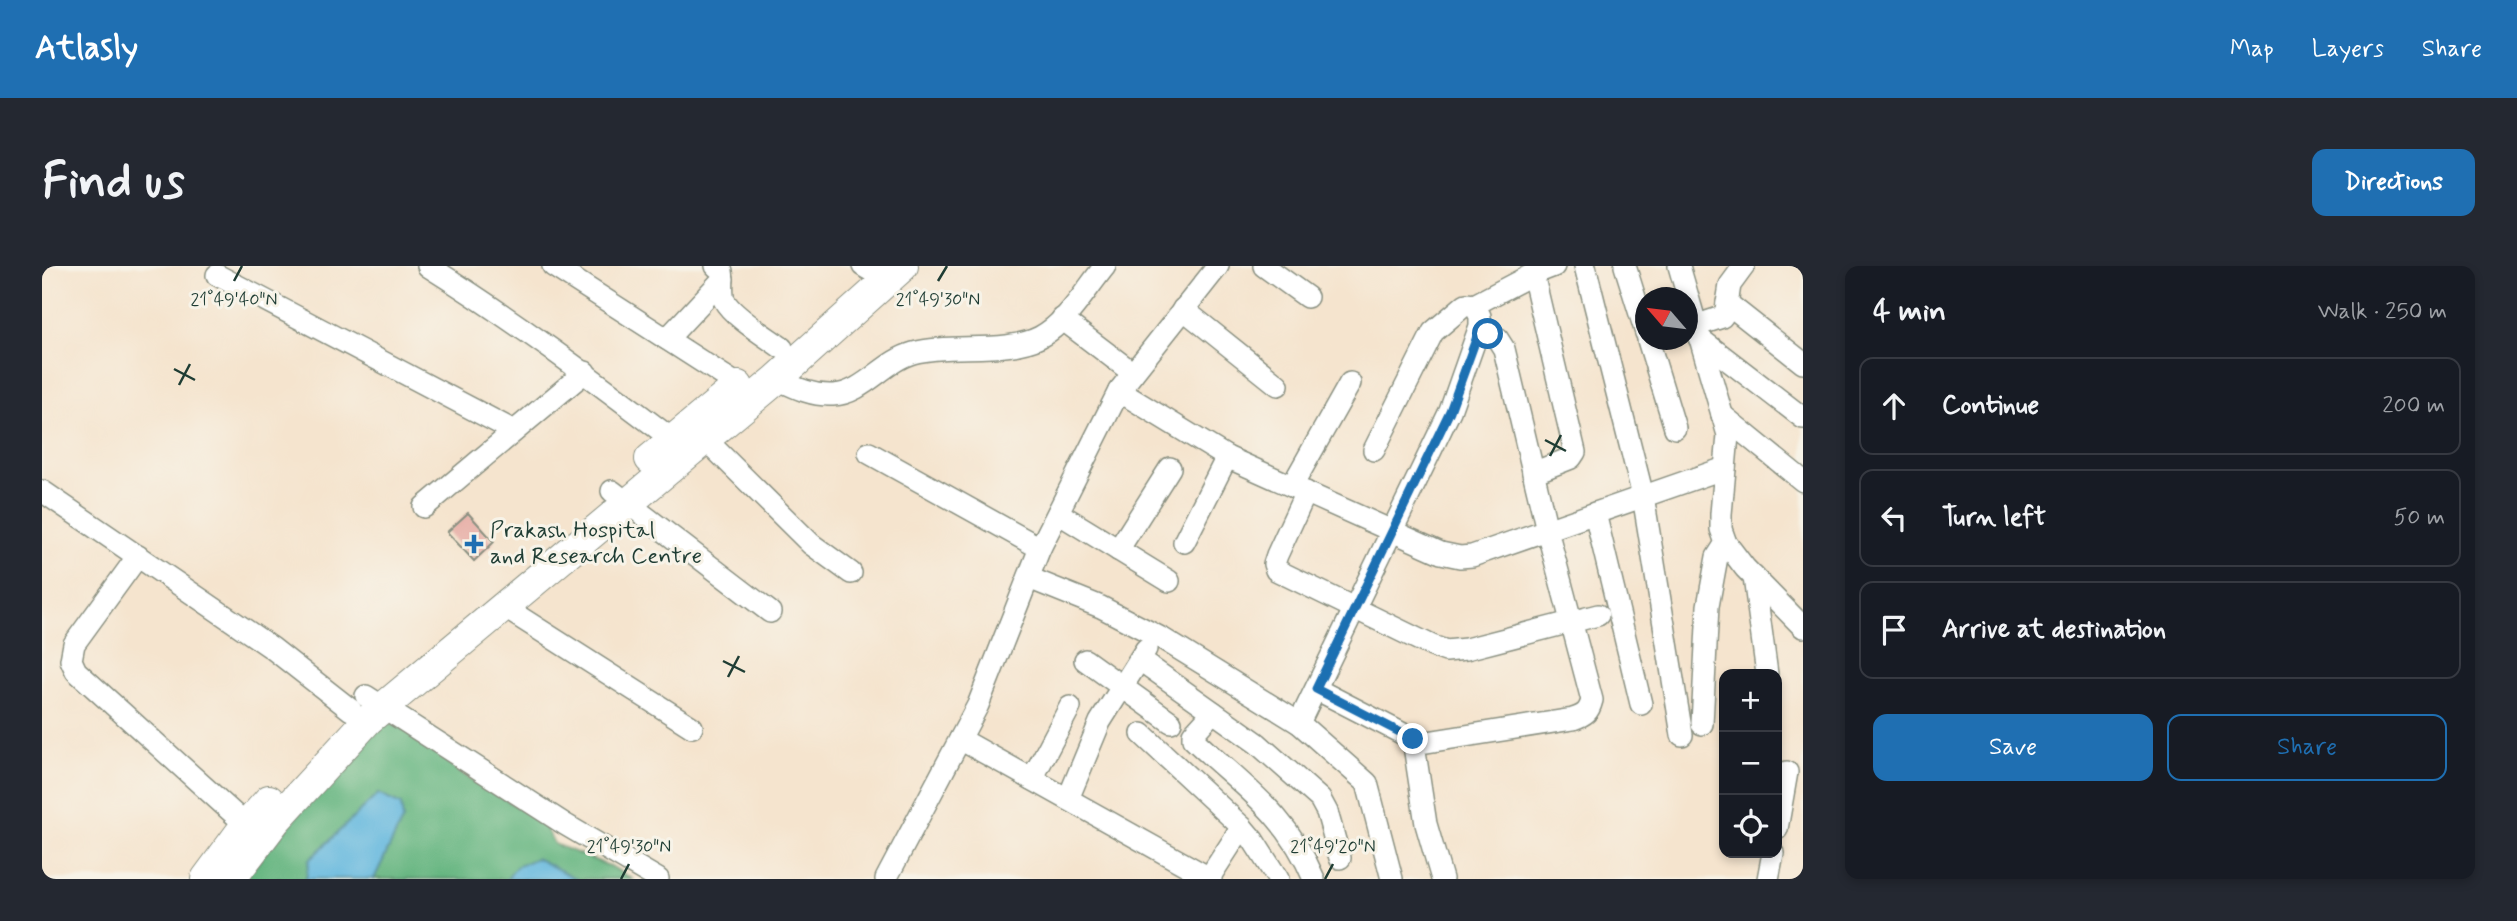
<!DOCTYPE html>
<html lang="en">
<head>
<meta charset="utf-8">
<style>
  :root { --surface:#171b24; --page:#242831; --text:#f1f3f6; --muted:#9ea1a6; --line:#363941; --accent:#1f6fb2 }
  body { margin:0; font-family:Mynerve,sans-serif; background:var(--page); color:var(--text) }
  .controls { position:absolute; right:21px; bottom:21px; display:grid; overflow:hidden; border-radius:14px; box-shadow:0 4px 10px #0003 }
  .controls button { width:63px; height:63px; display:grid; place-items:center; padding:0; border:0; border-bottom:2px solid var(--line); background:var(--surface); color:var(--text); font:35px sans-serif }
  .compass { position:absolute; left:1593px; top:21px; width:63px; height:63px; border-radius:50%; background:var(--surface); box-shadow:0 4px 10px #0003; rotate:298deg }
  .stop { position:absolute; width:21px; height:21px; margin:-16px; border:5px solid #1f6fb2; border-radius:50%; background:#fff }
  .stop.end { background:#1f6fb2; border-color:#fff; box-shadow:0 2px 7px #0008 }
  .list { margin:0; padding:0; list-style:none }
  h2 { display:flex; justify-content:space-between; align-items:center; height:91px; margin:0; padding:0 28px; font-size:30px }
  h2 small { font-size:23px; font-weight:400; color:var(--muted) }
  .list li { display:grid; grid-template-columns:46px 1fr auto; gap:21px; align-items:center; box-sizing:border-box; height:98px; margin:0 14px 14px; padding:0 14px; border:2px solid var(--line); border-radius:14px }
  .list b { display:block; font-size:26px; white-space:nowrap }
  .list em { font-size:23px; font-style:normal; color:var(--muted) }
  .actions { display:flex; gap:14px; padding:21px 28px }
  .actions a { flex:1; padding:16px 0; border:2px solid var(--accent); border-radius:14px; text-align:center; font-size:24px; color:var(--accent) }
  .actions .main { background:var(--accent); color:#fff }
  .icon { flex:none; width:38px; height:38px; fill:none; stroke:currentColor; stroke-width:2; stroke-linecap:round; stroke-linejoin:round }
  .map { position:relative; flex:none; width:1761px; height:613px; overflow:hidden; border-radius:14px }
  header { display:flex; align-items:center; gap:42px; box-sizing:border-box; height:98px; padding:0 35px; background:var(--accent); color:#fff }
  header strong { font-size:33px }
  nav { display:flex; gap:38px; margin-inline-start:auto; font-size:24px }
  .intro { display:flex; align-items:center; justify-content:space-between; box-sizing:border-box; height:168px; padding:0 42px }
  h1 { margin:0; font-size:49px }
  .button { padding:18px 32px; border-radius:14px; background:var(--accent); color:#fff; font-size:24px; font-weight:700 }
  main { display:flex; gap:42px; padding:0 42px }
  aside { flex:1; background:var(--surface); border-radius:14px; box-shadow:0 4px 10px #0003 }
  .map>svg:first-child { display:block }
  .forest { fill:#65b580; stroke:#42795a; stroke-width:2 }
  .water { fill:#62b7de; stroke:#407a89; stroke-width:2 }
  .building { fill:#e8b3ab }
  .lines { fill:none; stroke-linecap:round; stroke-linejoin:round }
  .minor-casing { stroke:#8a9081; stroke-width:24 }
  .highway-casing { stroke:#8a9081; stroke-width:32 }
  .minor { stroke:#fff; stroke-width:21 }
  .highway { stroke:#fff; stroke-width:30 }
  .route { stroke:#1f6fb2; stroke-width:9 }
  .ticks { fill:none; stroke:#1f3d34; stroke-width:2.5 }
  .poi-dot { fill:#1f6fb2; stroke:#f7f3e8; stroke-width:2.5 }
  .labels { text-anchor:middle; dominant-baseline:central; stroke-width:6; stroke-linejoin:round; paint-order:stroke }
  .poi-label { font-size:23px; fill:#1f3d34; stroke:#f7f3e8; text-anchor:start }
  .ticks-label { font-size:18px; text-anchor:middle; fill:#1f3d34; stroke:#f7f3e8; stroke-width:6; stroke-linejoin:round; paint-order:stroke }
</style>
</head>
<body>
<header>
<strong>Atlasly</strong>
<nav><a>Map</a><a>Layers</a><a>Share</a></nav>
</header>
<div class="intro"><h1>Find us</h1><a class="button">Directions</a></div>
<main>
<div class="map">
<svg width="1761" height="613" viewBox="0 0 1761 613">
  <rect width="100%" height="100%" fill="#f7f3e8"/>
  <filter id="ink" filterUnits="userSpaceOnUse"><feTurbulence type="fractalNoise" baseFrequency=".0143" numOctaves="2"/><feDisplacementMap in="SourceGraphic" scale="14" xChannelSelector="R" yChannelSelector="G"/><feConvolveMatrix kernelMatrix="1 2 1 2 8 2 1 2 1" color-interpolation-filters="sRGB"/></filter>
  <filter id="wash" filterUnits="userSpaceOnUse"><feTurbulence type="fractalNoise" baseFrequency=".00686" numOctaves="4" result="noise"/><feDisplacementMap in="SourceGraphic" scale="28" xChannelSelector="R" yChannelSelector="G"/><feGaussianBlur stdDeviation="1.57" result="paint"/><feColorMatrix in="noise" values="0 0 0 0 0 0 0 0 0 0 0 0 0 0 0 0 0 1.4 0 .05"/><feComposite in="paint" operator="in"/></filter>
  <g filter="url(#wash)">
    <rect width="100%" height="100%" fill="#f5e4ce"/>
    <polygon class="forest" points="338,452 367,465 400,490 417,506 501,556 512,578 570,601 590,613 201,613"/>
    <g class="water">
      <polygon points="336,528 359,539 361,553 332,613 264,613 267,594"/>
      <polygon points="494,592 535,613 465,613 474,601"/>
    </g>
    <g id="blocks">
      <polygon class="building" points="426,247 452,276 432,295 405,266"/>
    </g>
  </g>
  <g filter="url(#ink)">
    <use href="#blocks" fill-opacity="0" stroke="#8a9081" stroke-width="2"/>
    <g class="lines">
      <defs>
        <g id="minor">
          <path d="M386,0C471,53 551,113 631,174"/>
          <polyline points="511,0 707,126"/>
          <path d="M674,0L680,5C682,15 679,25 682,34C690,50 725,71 740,82"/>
          <polyline points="821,0 845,14"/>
          <polyline points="1222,0 1265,31"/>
          <polyline points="1543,0 1601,230 1640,469"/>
          <polyline points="1583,0 1604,67"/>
          <polyline points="1637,0 1686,169 1679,248 1679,263 1684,277 1703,302 1761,361"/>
          <polyline points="1491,8 1533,186 1529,192 1491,207"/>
          <polyline points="175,9 472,165"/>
          <polyline points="1685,37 1761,97"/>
          <polyline points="1141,43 1236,119"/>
          <polyline points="1020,53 1091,107"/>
          <polyline points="1653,60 1680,51 1684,44 1688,19 1702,0"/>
          <polyline points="1657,72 1761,152"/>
          <polyline points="625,73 681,13"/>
          <polyline points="1606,74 1633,162"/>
          <path d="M735,113C754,122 770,130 791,129C821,128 842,95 871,87C907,77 965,88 998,71C1025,57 1044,23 1063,0"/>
          <polyline points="1077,125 1185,191 1399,287 1418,291 1430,290 1683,202"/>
          <polyline points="1680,149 1761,215"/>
          <polyline points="655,165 769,278 809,307"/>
          <polyline points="1332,184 1391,66 1424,38 1432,39 1491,8 1512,0"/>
          <polyline points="827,187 998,282"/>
          <polyline points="1250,220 1308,117"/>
          <polyline points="0,225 230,382 309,444"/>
          <polyline points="570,225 728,346"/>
          <polyline points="1264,226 1235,289 1232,298 1234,304 1390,380 1404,385 1424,383 1556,349"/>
          <polyline points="382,241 543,106"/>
          <polyline points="1016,247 1127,315"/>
          <polyline points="1553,247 1599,438"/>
          <polyline points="1142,276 1185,191"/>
          <polyline points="1076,284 1128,202"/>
          <polyline points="96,290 32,378 29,394 34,405 213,567"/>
          <polyline points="1712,311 1725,408"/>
          <polyline points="987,312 1059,341 1121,373 1257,457 1325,517 1350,613"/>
          <polyline points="462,341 650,461"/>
          <polyline points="1043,394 1129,456"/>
          <polyline points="1098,394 1215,477 1278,533 1285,546 1298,592"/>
          <path d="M1274,423L1371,473L1385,476L1531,453C1543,449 1547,446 1550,434L1505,264L1462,83L1455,72L1437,65"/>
          <polyline points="324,430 524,559 616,613"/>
          <path d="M1171,446L1151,468V473C1201,521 1244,546 1272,613"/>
          <polyline points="1257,457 1408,145 1438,60 1438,50 1432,39"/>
          <polyline points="1660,458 1666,340 1675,291 1684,277"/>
          <polyline points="1100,468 1200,561 1211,574 1236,613"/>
          <polyline points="918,473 1169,613"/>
          <polyline points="1371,473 1384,558 1400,613"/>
          <polyline points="990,513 1028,441"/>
          <polyline points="1026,533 1058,456 1104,383"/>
          <polyline points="1735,563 1745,506"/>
          <polyline points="1167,612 1200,561"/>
          <polyline points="844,613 936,439 998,282 1077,125 1176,0"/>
          <polyline points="1726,613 1731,587"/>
        </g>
        <g id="highway">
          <polyline points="608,193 696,120"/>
          <polyline points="164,613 198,567 227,534"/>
          <polyline points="189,613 234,554 326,454 735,113 861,0"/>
        </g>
      </defs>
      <use href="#minor" class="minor-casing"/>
      <use href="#highway" class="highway-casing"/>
      <use href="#minor" class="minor"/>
      <use href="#highway" class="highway"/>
    </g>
  </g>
  <g class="lines" filter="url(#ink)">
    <polyline class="route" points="1371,473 1274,423 1408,145 1437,65 1446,68"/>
  </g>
  <path class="ticks" d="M192,15L200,0M896,15L905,0M132,103L153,114M137,119L148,98M1503,174L1524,185M1508,190L1519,169M681,395L703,406M686,411L697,390M579,613L587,598M1283,613L1291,598"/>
  <path class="poi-dot" d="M428.5 267.5h7v7h7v7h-7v7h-7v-7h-7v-7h7z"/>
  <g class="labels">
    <g class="poi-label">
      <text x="448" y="265">Prakash Hospital<tspan x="448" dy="26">and Research Centre</tspan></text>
    </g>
  </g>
  <g class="ticks-label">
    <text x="192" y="39">21°49'40"N</text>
    <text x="896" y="39">21°49'30"N</text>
    <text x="587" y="586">21°49'30"N</text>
    <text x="1291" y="586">21°49'20"N</text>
  </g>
</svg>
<div class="controls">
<button>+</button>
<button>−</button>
<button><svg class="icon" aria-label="locate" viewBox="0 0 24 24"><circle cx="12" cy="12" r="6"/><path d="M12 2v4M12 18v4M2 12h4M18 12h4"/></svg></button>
</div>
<svg class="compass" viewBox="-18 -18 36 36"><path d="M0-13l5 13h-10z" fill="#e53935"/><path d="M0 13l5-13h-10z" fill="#9ea1a6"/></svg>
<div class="stop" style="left:1446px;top:68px"></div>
<div class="stop end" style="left:1371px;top:473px"></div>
</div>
<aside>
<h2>4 min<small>Walk · 250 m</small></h2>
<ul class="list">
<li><svg class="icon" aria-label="ahead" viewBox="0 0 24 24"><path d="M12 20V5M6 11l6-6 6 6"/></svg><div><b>Continue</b></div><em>200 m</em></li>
<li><svg class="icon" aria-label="left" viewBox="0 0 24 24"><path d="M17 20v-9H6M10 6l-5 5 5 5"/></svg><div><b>Turn left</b></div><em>50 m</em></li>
<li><svg class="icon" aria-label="arrive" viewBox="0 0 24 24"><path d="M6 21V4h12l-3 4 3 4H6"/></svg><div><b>Arrive at destination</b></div></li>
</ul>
<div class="actions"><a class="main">Save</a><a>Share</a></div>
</aside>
</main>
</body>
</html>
